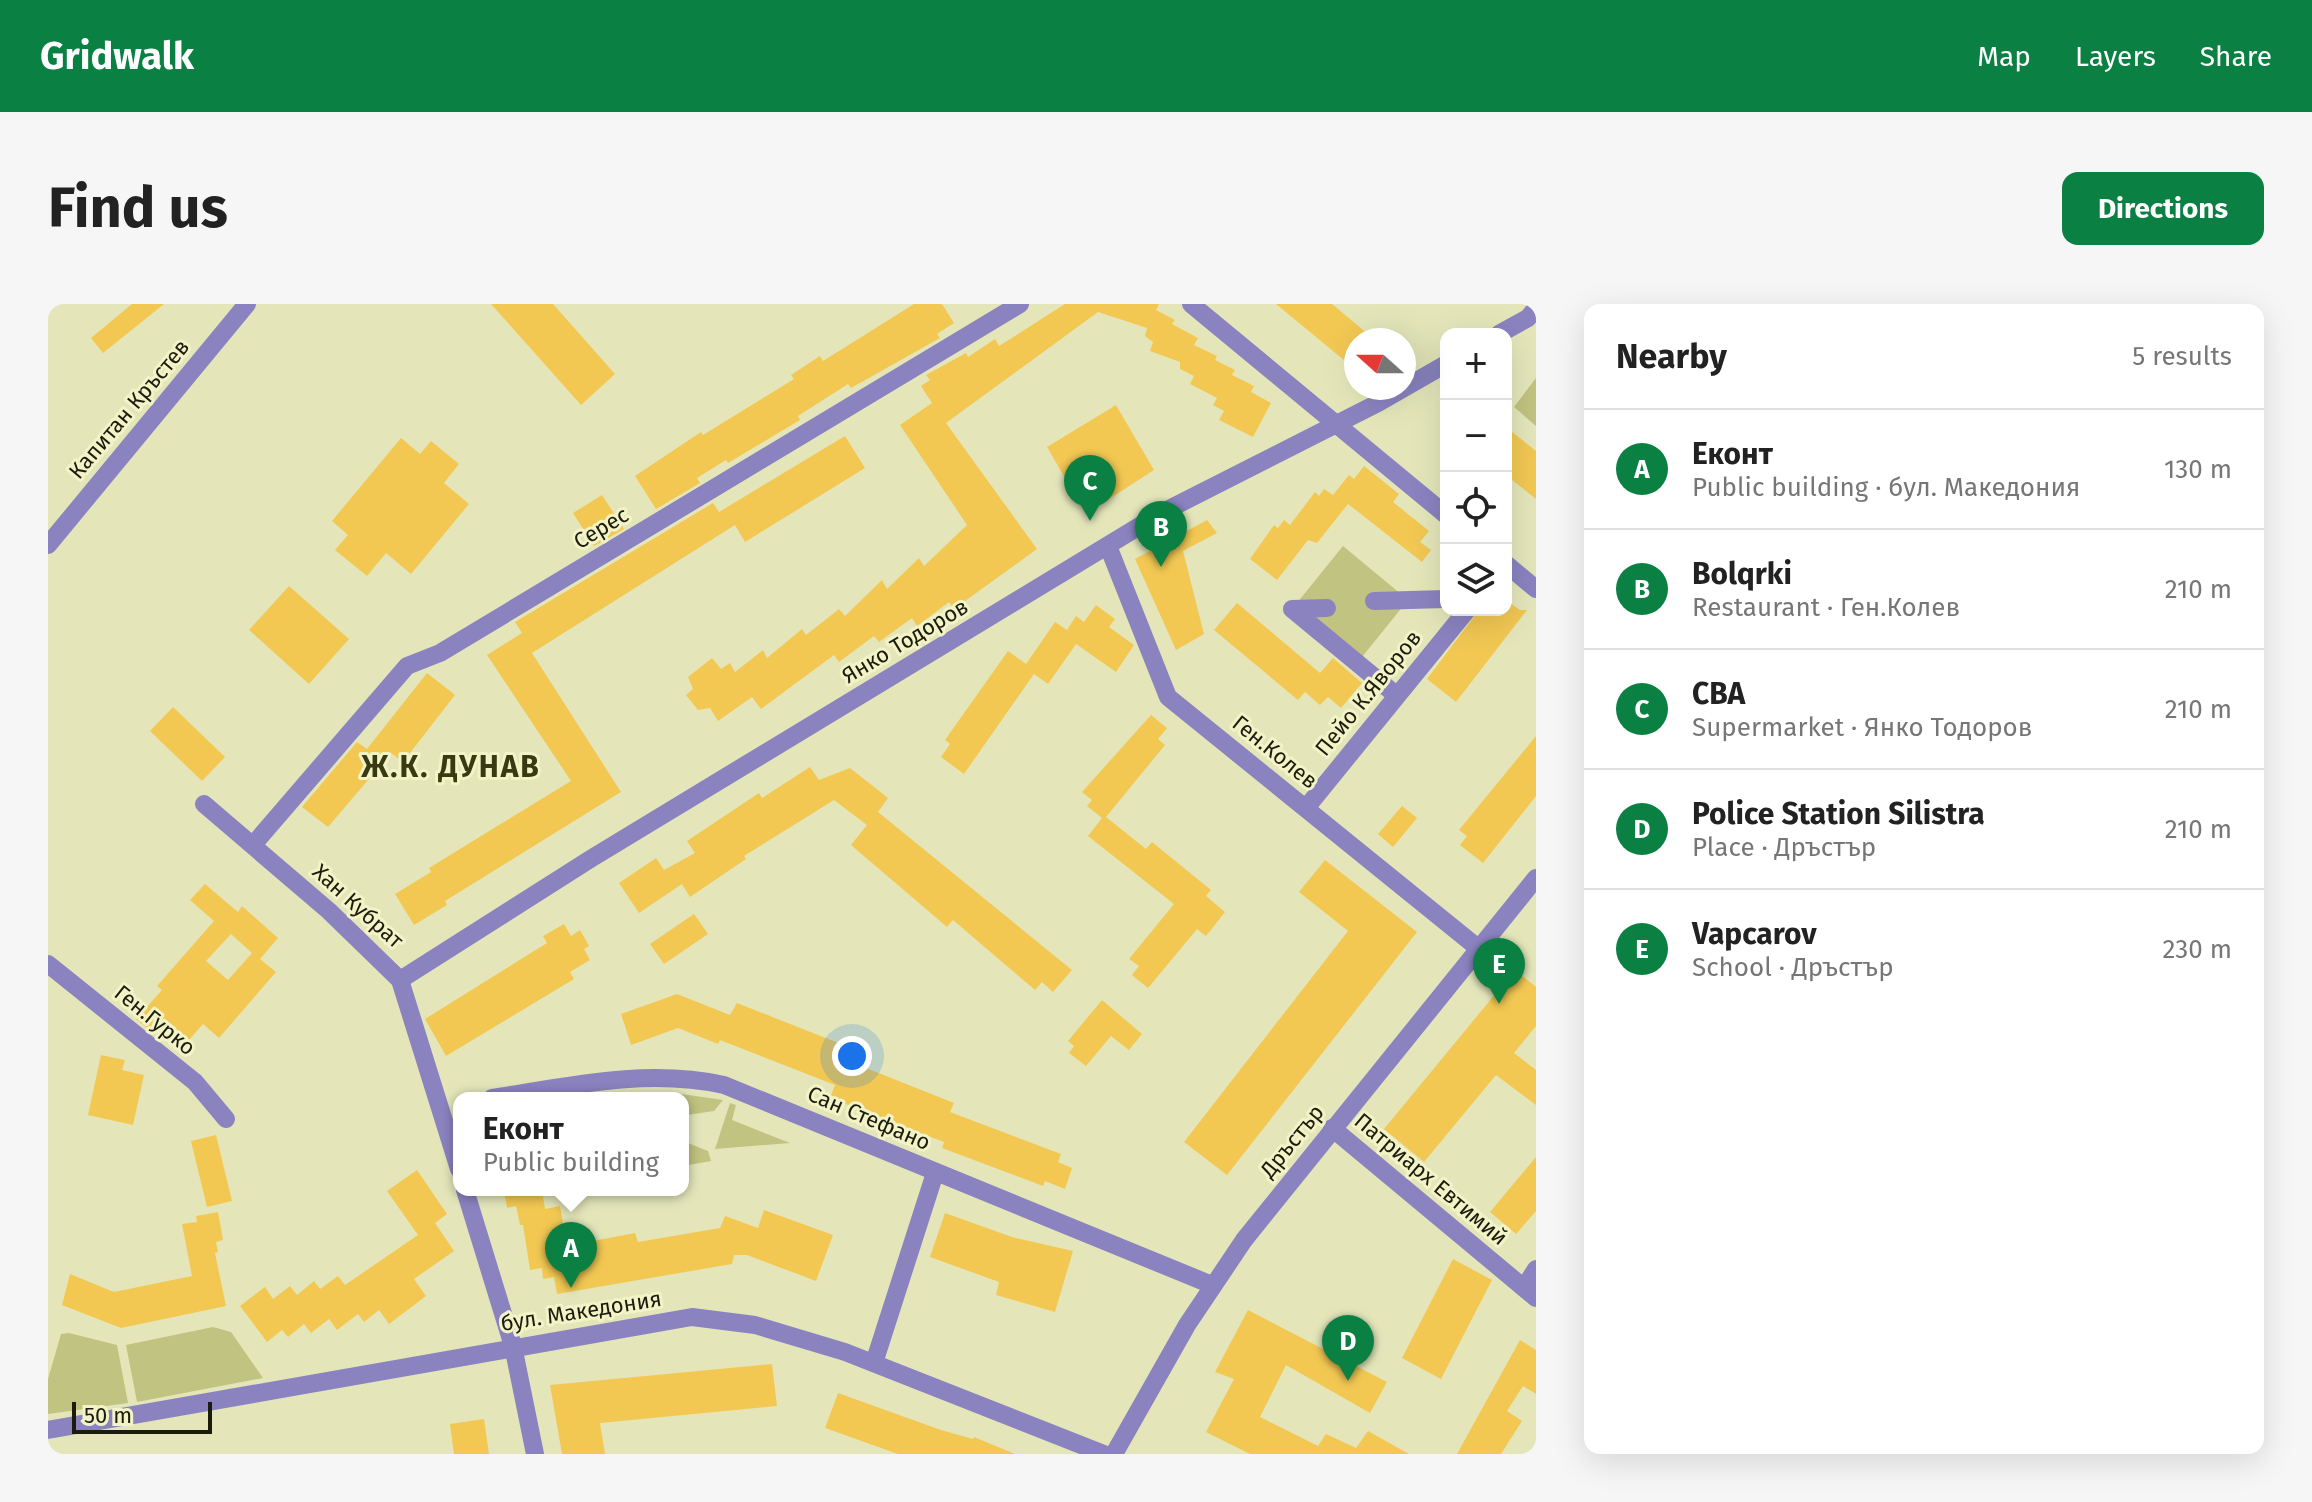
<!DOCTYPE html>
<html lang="en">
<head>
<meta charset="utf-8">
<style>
  :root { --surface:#fff; --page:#f6f6f6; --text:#222; --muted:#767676; --line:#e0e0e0; --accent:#0b8043 }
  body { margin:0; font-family:"Fira Sans",sans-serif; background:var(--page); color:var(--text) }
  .controls { position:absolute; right:24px; top:24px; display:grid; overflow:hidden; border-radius:16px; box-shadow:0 8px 32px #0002 }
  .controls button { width:72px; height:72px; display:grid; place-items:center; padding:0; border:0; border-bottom:2px solid var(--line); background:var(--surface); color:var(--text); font:40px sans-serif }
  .compass { position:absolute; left:1296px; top:24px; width:72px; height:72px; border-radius:50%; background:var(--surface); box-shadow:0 8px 32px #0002; rotate:291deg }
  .scale { position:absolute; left:24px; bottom:20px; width:140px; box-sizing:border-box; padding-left:8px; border:4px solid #1c1c0c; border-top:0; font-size:22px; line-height:28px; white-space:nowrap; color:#1c1c0c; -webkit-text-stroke:6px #f2f3c7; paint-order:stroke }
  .you { position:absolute; left:804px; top:752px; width:28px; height:28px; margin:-20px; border:6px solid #fff; border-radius:50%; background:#1a73e8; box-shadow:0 0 0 12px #1a73e833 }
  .badge { display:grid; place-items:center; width:52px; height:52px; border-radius:50%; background:var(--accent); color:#fff; font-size:26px; font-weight:700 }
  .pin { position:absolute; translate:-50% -66px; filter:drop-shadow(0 2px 4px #0008) }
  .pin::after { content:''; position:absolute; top:42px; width:28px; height:24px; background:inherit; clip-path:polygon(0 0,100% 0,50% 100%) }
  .popup { position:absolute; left:405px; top:788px; width:236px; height:104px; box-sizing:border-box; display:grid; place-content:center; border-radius:16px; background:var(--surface); filter:drop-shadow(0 2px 6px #0005); font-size:26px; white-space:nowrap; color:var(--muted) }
  .popup b { font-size:30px; color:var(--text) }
  .popup::after { content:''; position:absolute; left:50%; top:100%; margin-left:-16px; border:16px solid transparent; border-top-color:var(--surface) }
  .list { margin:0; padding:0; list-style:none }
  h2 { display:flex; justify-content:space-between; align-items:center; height:104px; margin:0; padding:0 32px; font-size:34px }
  h2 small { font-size:26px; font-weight:400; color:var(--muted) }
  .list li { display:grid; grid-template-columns:52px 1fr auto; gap:24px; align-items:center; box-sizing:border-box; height:120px; padding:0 32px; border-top:2px solid var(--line) }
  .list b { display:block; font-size:30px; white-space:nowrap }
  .list p { margin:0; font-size:26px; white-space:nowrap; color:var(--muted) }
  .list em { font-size:26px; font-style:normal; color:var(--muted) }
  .icon { flex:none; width:44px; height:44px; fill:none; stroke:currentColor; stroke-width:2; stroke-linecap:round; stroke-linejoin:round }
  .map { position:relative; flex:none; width:1488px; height:1150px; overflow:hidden; border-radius:16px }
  header { display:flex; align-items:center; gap:48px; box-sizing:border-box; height:112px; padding:0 40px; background:var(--accent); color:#fff }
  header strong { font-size:38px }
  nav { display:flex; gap:44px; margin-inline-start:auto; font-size:28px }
  .intro { display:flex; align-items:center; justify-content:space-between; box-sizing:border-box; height:192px; padding:0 48px }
  h1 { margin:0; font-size:56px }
  .button { padding:20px 36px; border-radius:16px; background:var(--accent); color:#fff; font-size:28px; font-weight:700 }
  main { display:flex; gap:48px; padding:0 48px }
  aside { flex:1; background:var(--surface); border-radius:16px; box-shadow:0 8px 32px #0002 }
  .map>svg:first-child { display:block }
  .green { fill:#c1c380 }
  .building { fill:#f2c853; fill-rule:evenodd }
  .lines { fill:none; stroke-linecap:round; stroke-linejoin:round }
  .minor { stroke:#8a83c0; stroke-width:18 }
  .labels { text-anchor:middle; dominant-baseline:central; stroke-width:6; stroke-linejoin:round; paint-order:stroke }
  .street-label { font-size:22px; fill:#1c1c0c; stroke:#f2f3c7 }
  .district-label { font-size:30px; font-weight:bold; letter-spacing:2px; fill:#393912; stroke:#f2f3c7 }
</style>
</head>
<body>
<header>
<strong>Gridwalk</strong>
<nav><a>Map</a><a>Layers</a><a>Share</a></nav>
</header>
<div class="intro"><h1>Find us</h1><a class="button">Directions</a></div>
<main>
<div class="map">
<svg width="1488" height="1150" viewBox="0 0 1488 1150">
  <rect width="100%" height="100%" fill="#e4e6ba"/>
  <g class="green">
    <polygon points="1488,74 1488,122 1466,103"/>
    <polygon points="1295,242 1360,296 1310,358 1244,305"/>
    <polygon points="627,789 675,796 666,807 639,811 635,817 635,794 628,794"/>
    <polygon points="682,799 688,801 684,816 742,839 667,845"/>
    <polygon points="635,837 660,847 663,857 635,862"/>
    <polygon points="165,1023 183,1028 215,1074 89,1098 78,1041"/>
    <polygon points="21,1029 69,1041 80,1099 0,1110 0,1075 13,1030"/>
  </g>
  <g class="building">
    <polygon points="84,0 116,0 55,49 43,34"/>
    <polygon points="443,0 505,0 567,70 533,101"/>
    <polygon points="866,0 894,0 906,19 889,30 892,34 803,84 800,80 750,112 752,116 680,159 678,156 649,174 652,179 608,205 587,172 653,128 655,131 746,75 743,71 772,52 775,57"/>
    <polygon points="1017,0 1111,0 1108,6 1127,16 1124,20 1150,34 1146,41 1169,52 1167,56 1187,66 1184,71 1206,82 1203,88 1223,99 1205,133 1171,116 1176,107 1165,101 1169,94 1142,80 1146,72 1132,65 1132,58 1102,47 1105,38 1097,32 1099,24 1050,8 898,119 989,245 906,305 901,298 869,322 864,314 831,338 826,332 791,358 786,351 713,405 704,393 670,417 662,404 650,406 638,391 645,385 640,373 664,354 673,365 682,359 687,368 715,346 719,354 754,325 758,331 791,305 797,312 834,276 839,285 871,254 876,262 919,221 852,121 884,99 873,82 882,76 878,71 918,49 920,53 947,35 951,42"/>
    <polygon points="1228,0 1284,0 1327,36 1308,36 1308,66"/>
    <polygon points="1068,101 1106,166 1038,210 999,143"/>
    <polygon points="1458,123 1488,147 1488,195 1458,171"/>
    <polygon points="797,132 817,164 697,238 687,221 484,349 573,488 397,597 399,601 366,621 347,590 383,568 381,564 523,477 439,351 474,329 467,318 665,199 671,208"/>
    <polygon points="353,134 372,150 383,137 411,160 396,179 421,200 363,270 338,249 319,272 287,246 300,231 284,217"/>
    <polygon points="1316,162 1351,190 1345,198 1381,227 1372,238 1383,246 1374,258 1300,200 1269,239 1260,236 1229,276 1202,255 1226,221 1230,224 1236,216 1242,221 1267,188 1271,192 1276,185 1285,191 1301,171 1306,175"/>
    <polygon points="554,191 576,225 546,242 525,209"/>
    <polygon points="1159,216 1169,229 1135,247 1156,330 1128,346 1087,255"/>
    <polygon points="241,282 301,335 261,380 201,326"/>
    <polygon points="1458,296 1472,306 1479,306 1408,398 1379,375 1431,306 1458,306"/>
    <polygon points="1189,299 1272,369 1285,354 1314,379 1293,404 1280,393 1272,401 1257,388 1250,396 1166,326"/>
    <polygon points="1048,301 1067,315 1061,323 1086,341 1068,368 1028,340 1000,380 986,370 916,470 893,453 902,440 897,436 960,347 978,360 1007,318 1019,326 1028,312 1036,318"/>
    <polygon points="379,369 407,391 355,458 343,449 280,523 254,503 309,438 319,445"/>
    <polygon points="125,403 177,453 154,477 102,427"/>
    <polygon points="1103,411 1119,424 1110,435 1117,441 1058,513 1098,545 1104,538 1163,586 1158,592 1177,608 1158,632 1149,625 1100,684 1084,671 1091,662 1081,655 1126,600 1040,532 1054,514 1039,502 1044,496 1034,488"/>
    <polygon points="1488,432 1488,492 1435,559 1412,541 1419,532 1411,526"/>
    <polygon points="762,463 771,476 802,464 840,494 830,508 1024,666 1005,688 994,678 987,686 905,616 899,623 803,541 819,521 786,496 696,552 698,555 642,593 634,580 591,609 571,579 608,554 616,566 647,549 639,537 711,489 714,494"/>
    <polygon points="1354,502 1369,514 1345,543 1330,530"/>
    <polygon points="1277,556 1369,628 1179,871 1136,838 1300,627 1251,588"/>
    <path d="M157,580L190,608L194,602L230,634L212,655L228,668L171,734L155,720L141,736L116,714L104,728L88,715L114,686L109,682L166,617L142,596ZM183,630L204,649L180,676L158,657Z"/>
    <polygon points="646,610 660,630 616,660 602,640"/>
    <polygon points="516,620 523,632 532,626 541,642 536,645 542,656 522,668 526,675 398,752 377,715 499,639 495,632"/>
    <polygon points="1467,666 1488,683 1488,722 1466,749 1488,766 1488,801 1448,771 1376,858 1336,825"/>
    <polygon points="629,690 682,711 689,699 798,742 793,754 906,799 902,808 1013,850 1010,858 1024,864 1017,885 997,877 995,882 894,844 896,838 782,794 787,781 672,736 670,740 630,724 583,741 573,710"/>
    <polygon points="1054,696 1094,730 1081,746 1063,732 1038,762 1021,749 1026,742 1020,737"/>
    <polygon points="53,751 77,756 74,766 96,771 85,821 40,811"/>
    <polygon points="168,831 184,897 159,903 143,837"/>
    <polygon points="1488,853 1488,907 1468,930 1442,908"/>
    <polygon points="369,866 399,910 387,919 406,947 366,975 378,992 341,1020 331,1006 316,1018 310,1010 289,1026 281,1015 263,1029 256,1020 240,1033 234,1026 219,1038 192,1002 217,983 225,995 242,982 249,991 266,977 272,985 290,972 297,981 370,931 339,887"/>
    <polygon points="456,886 494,886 497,905 512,902 519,942 587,929 590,938 672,924 677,912 710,924 716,906 785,931 768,977 699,951 686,951 684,960 509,990 506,973 495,975 494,964 482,966 475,921 472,921 468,902 459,904"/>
    <polygon points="170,908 175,936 168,938 170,948 167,949 178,1002 73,1024 14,1001 22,970 66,988 144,972 134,920 149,918 148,912"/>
    <polygon points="897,909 964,933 1025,947 1007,1008 948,991 951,978 882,953"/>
    <polygon points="1405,955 1444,976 1393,1075 1354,1054"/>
    <polygon points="1200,1006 1339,1078 1322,1109 1238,1061 1212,1113 1270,1142 1278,1130 1308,1144 1320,1127 1361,1150 1202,1150 1158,1128 1186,1075 1167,1068"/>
    <polygon points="1472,1036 1488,1046 1488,1090 1475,1082 1459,1107 1474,1117 1453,1150 1409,1150"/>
    <polygon points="724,1060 729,1102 552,1119 557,1150 514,1150 502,1081"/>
    <polygon points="790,1089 893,1126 925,1135 926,1133 967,1150 850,1150 777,1124"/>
    <polygon points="436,1115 441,1150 406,1150 402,1120"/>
  </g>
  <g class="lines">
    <g class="minor">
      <polyline points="1143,0 1398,211"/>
      <polyline points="1451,30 1480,14 1488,4"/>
      <polyline points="0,241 199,0"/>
      <polyline points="1060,242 1120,393 1430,644"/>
      <polyline points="1458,260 1488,285"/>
      <polyline points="1326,297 1398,295"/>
      <polyline points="1279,304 1244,305 1348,391"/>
      <polyline points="156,500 281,607 352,676 411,865"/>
      <polyline points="1258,504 1419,306"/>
      <polyline points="205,541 359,362 392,349 972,0"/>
      <polyline points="0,660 147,778 178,815"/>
      <polyline points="352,676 544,554 1113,209 1330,99 1398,60"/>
      <path d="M444,794C521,782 599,764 676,781L1164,981"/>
      <polyline points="1284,824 1488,994"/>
      <polyline points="417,886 465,1042 487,1150"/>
      <polyline points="1476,984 1488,965"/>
      <polyline points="826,1059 887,869"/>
      <polyline points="0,1126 644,1013 707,1021 797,1048 1056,1150"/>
      <polyline points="1066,1150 1139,1021 1196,936 1488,574"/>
    </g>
  </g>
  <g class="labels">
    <g class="street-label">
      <text transform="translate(81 105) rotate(-50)">Капитан Кръстев</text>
      <text transform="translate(553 224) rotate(-31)">Серес</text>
      <text transform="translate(857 337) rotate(-31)">Янко Тодоров</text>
      <text transform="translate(1320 389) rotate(-51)">Пейо К.Яворов</text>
      <text transform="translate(1227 448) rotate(39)">Ген.Колев</text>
      <text transform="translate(310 602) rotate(42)">Хан Кубрат</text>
      <text transform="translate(107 716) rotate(39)">Ген.Гурко</text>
      <text transform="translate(821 814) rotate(23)">Сан Стефано</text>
      <text transform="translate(1244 837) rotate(-51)">Дръстър</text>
      <text transform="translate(1383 875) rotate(40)">Патриарх Евтимий</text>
      <text transform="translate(533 1007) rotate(-9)">бул. Македония</text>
    </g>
    <g class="district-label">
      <text x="403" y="463">Ж.К. ДУНАВ</text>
    </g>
  </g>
</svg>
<div class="controls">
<button>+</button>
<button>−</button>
<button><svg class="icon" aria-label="locate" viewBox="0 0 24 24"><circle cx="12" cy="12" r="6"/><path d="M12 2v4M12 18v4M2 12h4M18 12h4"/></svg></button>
<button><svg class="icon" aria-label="layers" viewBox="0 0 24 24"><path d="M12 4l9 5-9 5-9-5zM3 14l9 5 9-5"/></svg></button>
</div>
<svg class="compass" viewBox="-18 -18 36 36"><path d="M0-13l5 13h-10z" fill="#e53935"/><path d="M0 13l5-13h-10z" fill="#767676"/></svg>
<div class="scale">50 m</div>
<div class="you"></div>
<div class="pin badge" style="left:523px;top:984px">A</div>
<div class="popup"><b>Еконт</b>Public building</div>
<div class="pin badge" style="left:1113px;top:263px">B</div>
<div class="pin badge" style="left:1042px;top:217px">C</div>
<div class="pin badge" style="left:1300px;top:1077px">D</div>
<div class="pin badge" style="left:1451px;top:700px">E</div>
</div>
<aside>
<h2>Nearby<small>5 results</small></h2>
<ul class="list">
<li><span class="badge">A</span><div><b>Еконт</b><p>Public building · бул. Македония</p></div><em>130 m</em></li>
<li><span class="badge">B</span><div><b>Bolqrki</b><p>Restaurant · Ген.Колев</p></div><em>210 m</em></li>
<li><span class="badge">C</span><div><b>CBA</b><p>Supermarket · Янко Тодоров</p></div><em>210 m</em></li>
<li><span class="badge">D</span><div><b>Police Station Silistra</b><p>Place · Дръстър</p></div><em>210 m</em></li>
<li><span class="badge">E</span><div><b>Vapcarov</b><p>School · Дръстър</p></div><em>230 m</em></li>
</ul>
</aside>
</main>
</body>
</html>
